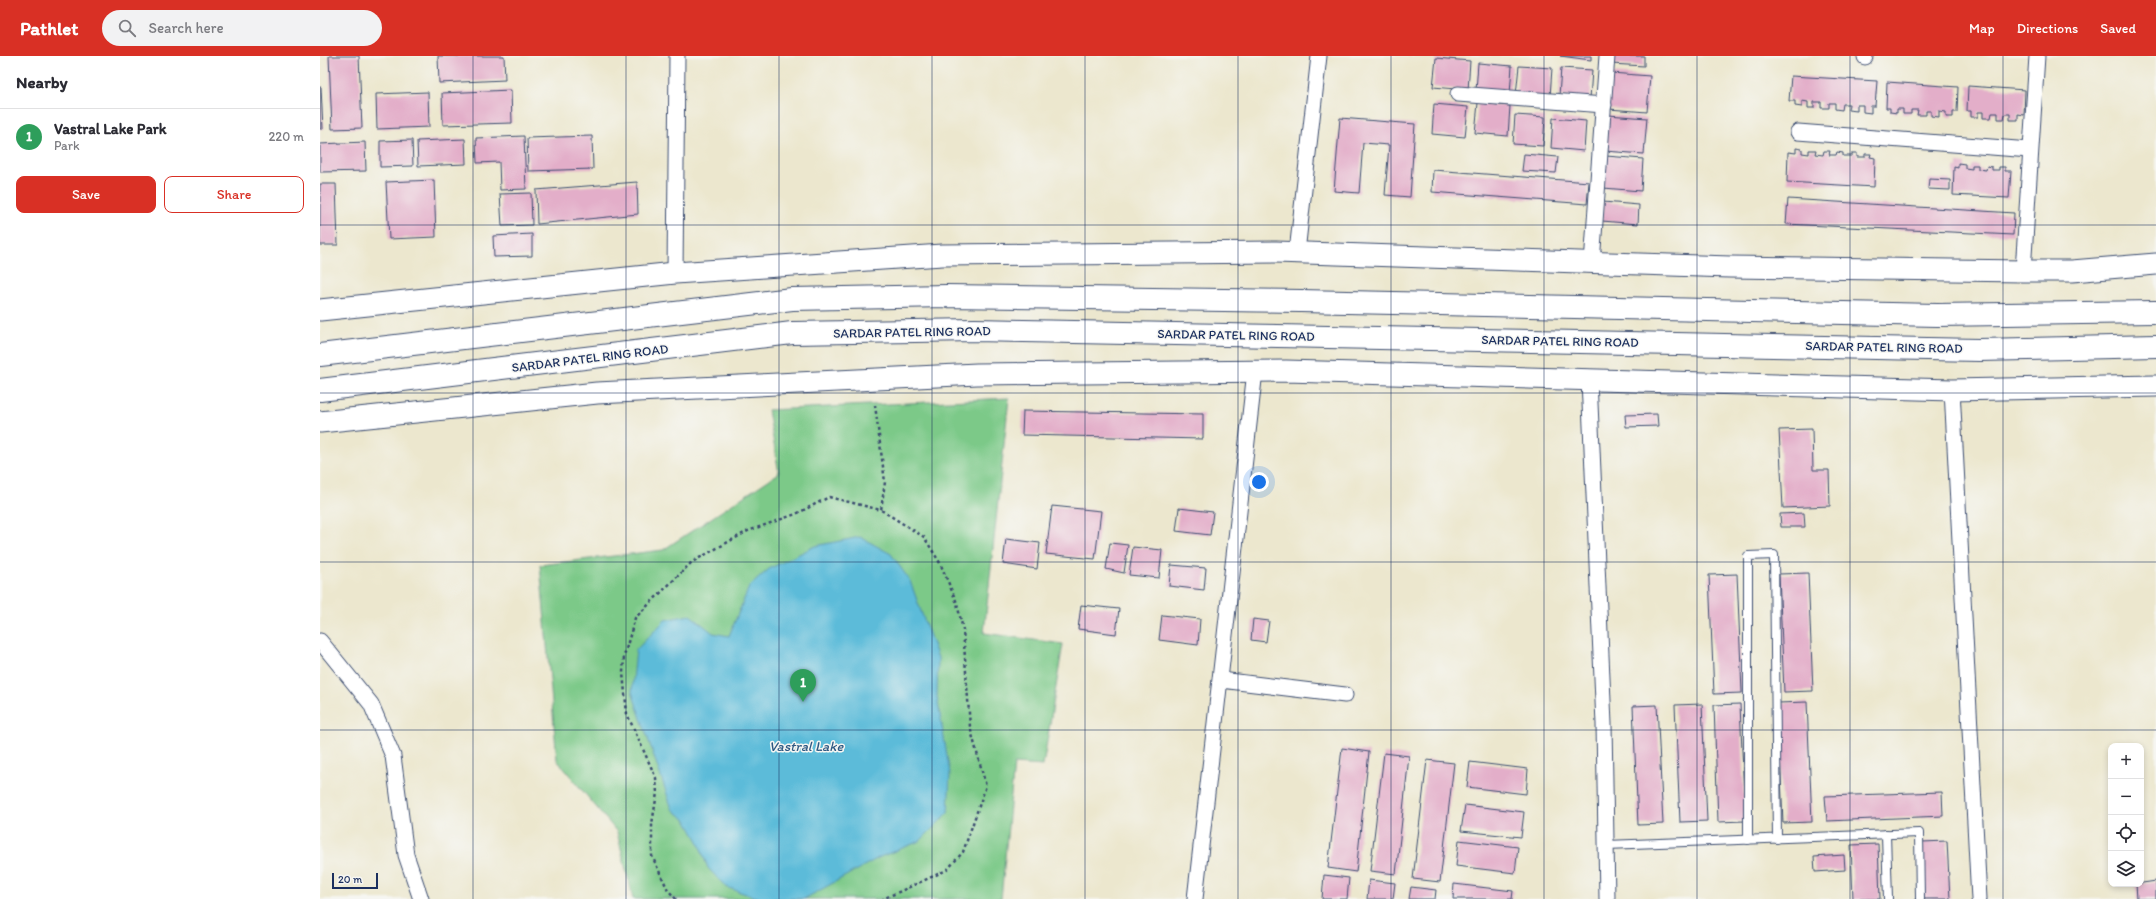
<!DOCTYPE html>
<html lang="en">
<head>
<meta charset="utf-8">
<style>
  :root { --surface:#fff; --page:#f2f2f3; --text:#2b2b33; --muted:#7c7c81; --line:#e1e1e2; --accent:#d93025 }
  body { margin:0; font-family:Itim,sans-serif; background:var(--page); color:var(--text) }
  .controls { position:absolute; right:12px; bottom:12px; display:grid; overflow:hidden; border-radius:8px; box-shadow:0 2px 6px #0003 }
  .controls button { width:36px; height:36px; display:grid; place-items:center; padding:0; border:0; border-bottom:1px solid var(--line); background:var(--surface); color:var(--text); font:20px sans-serif }
  .scale { position:absolute; left:12px; bottom:10px; width:46px; box-sizing:border-box; padding-left:4px; border:2px solid #1b2f5e; border-top:0; font-size:11px; line-height:14px; white-space:nowrap; color:#1b2f5e; -webkit-text-stroke:3px #f6f6f2; paint-order:stroke }
  .you { position:absolute; left:939px; top:426px; width:14px; height:14px; margin:-10px; border:3px solid #fff; border-radius:50%; background:#1a73e8; box-shadow:0 0 0 6px #1a73e833 }
  .badge { display:grid; place-items:center; width:26px; height:26px; border-radius:50%; background:var(--accent); color:#fff; font-size:13px; font-weight:700 }
  .pin { position:absolute; translate:-50% -33px; filter:drop-shadow(0 1px 2px #0008) }
  .pin::after { content:''; position:absolute; top:21px; width:14px; height:12px; background:inherit; clip-path:polygon(0 0,100% 0,50% 100%) }
  .list { margin:0; padding:0; list-style:none }
  h2 { display:flex; justify-content:space-between; align-items:center; height:52px; margin:0; padding:0 16px; font-size:17px }
  h2 small { font-size:13px; font-weight:400; color:var(--muted) }
  .list li { display:grid; grid-template-columns:26px 1fr auto; gap:12px; align-items:center; box-sizing:border-box; height:56px; padding:0 16px; border-top:1px solid var(--line) }
  .list b { display:block; font-size:15px; white-space:nowrap }
  .list p { margin:0; font-size:13px; white-space:nowrap; color:var(--muted) }
  .list em { font-size:13px; font-style:normal; color:var(--muted) }
  .actions { display:flex; gap:8px; padding:12px 16px }
  .actions a { flex:1; padding:9px 0; border:1px solid var(--accent); border-radius:8px; text-align:center; font-size:14px; color:var(--accent) }
  .actions .main { background:var(--accent); color:#fff }
  .icon { flex:none; width:22px; height:22px; fill:none; stroke:currentColor; stroke-width:2; stroke-linecap:round; stroke-linejoin:round }
  .map { position:relative; flex:none; width:1836px; height:843px; overflow:hidden }
  header { display:flex; align-items:center; gap:24px; box-sizing:border-box; height:56px; padding:0 20px; background:var(--accent); color:#fff }
  header strong { font-size:19px }
  nav { display:flex; gap:22px; margin-inline-start:auto; font-size:14px }
  .search { width:280px; height:36px; background:var(--page); display:flex; align-items:center; gap:10px; box-sizing:border-box; padding:0 14px; border-radius:22px; color:var(--muted); font-size:15px }
  main { display:flex }
  aside { flex:1; background:var(--surface) }
  .map>svg:first-child { display:block }
  .green { fill:#7cc988; stroke:#4c7c73 }
  .water { fill:#5bbbd9; stroke:#3b759c }
  .building { fill:#e3aec9 }
  .lines { fill:none; stroke-linecap:round; stroke-linejoin:round }
  .lane-casing { stroke:#3a4b6f; stroke-width:10 }
  .street-casing { stroke:#3a4b6f; stroke-width:17 }
  .secondary-casing { stroke:#3a4b6f; stroke-width:23 }
  .highway-casing { stroke:#3a4b6f; stroke-width:24 }
  .path { stroke:#3a4b6f; stroke-width:2.5; stroke-dasharray:3 3; stroke-linecap:butt }
  .lane { stroke:#fff; stroke-width:8 }
  .street { stroke:#fff; stroke-width:15 }
  .secondary { stroke:#fff; stroke-width:21 }
  .highway { stroke:#fff; stroke-width:22 }
  .grid { fill:none; stroke:#1b2f5e; stroke-width:1; stroke-opacity:0.55 }
  .labels { text-anchor:middle; dominant-baseline:central; stroke-width:3; stroke-linejoin:round; paint-order:stroke }
  .street-label { font-size:13px; fill:#1b2f5e; stroke:#f6f6f2 }
  .water-label { font-size:14px; font-style:italic; fill:#2e5983; stroke:#f6f6f2 }
</style>
</head>
<body>
<header>
<strong>Pathlet</strong>
<div class="search"><svg class="icon" aria-label="search" viewBox="0 0 24 24"><circle cx="10" cy="10" r="6"/><path d="M15 15l6 6"/></svg>Search here</div>
<nav><a>Map</a><a>Directions</a><a>Saved</a></nav>
</header>
<main>
<aside>
<h2>Nearby<small></small></h2>
<ul class="list">
<li><span class="badge" style="background:#2e9e5b">1</span><div><b>Vastral Lake Park</b><p>Park</p></div><em>220 m</em></li>
</ul>
<div class="actions"><a class="main">Save</a><a>Share</a></div>
</aside>
<div class="map">
<svg width="1836" height="843" viewBox="0 0 1836 843">
  <rect width="100%" height="100%" fill="#f6f6f2"/>
  <filter id="ink" filterUnits="userSpaceOnUse"><feTurbulence type="fractalNoise" baseFrequency=".025" numOctaves="2"/><feDisplacementMap in="SourceGraphic" scale="8" xChannelSelector="R" yChannelSelector="G"/><feConvolveMatrix kernelMatrix="1 2 1 2 8 2 1 2 1" color-interpolation-filters="sRGB"/></filter>
  <filter id="wash" filterUnits="userSpaceOnUse"><feTurbulence type="fractalNoise" baseFrequency=".012" numOctaves="4" result="noise"/><feDisplacementMap in="SourceGraphic" scale="16" xChannelSelector="R" yChannelSelector="G"/><feGaussianBlur stdDeviation="0.9" result="paint"/><feColorMatrix in="noise" values="0 0 0 0 0 0 0 0 0 0 0 0 0 0 0 0 0 1.4 0 .05"/><feComposite in="paint" operator="in"/></filter>
  <g filter="url(#wash)">
    <rect width="100%" height="100%" fill="#ece7ce"/>
    <polygon class="green" points="689,342 664,577 743,588 723,710 694,708 681,843 313,843 297,776 237,704 220,509 343,494 459,417 448,354"/>
    <polygon class="water" points="540,481 571,498 590,525 618,602 617,641 630,717 628,757 600,785 560,801 484,843 440,843 406,831 388,812 378,785 366,764 352,753 312,636 316,594 345,564 370,559 393,577 409,580 429,531 449,513 495,490"/>
    <g id="blocks">
      <g class="building">
        <polygon points="9,0 39,0 42,72 12,73"/>
        <polygon points="118,0 184,0 185,24 119,27"/>
        <polygon points="1240,0 1271,0 1271,4"/>
        <polygon points="1292,0 1324,0 1324,10 1291,8"/>
        <polygon points="1116,2 1150,5 1148,34 1113,31"/>
        <polygon points="1158,7 1192,10 1190,38 1156,35"/>
        <polygon points="1199,10 1232,12 1230,41 1196,39"/>
        <polygon points="1241,12 1272,14 1270,43 1239,40"/>
        <polygon points="1291,17 1330,20 1327,56 1289,53"/>
        <polygon points="1471,20 1557,25 1555,50 1551,50 1551,57 1543,56 1543,49 1537,49 1537,55 1528,54 1529,48 1523,48 1522,54 1515,53 1515,47 1509,47 1509,52 1501,52 1501,46 1494,46 1494,52 1488,52 1488,46 1482,45 1482,51 1475,50 1475,45 1469,45"/>
        <polygon points="1567,26 1638,31 1637,56 1633,56 1633,61 1626,61 1626,56 1619,55 1619,61 1611,60 1611,55 1606,55 1606,59 1597,59 1598,54 1591,54 1591,58 1583,58 1583,53 1577,53 1577,57 1570,56 1570,52 1566,52"/>
        <polygon points="1648,30 1705,34 1704,59 1698,58 1698,64 1690,64 1690,58 1685,58 1684,63 1678,63 1678,57 1672,57 1671,62 1663,62 1663,56 1658,56 1658,61 1651,61 1651,55 1647,55"/>
        <polygon points="0,31 1,31 3,73 0,73"/>
        <polygon points="191,34 192,67 123,69 122,37"/>
        <polygon points="108,36 109,71 57,73 56,38"/>
        <polygon points="1158,47 1190,50 1188,80 1155,77"/>
        <polygon points="1114,48 1148,51 1145,81 1112,78"/>
        <polygon points="1195,59 1225,61 1223,90 1193,88"/>
        <polygon points="1288,59 1327,62 1324,98 1285,95"/>
        <polygon points="1020,62 1095,68 1090,141 1065,139 1069,89 1043,87 1039,137 1014,135"/>
        <polygon points="1233,62 1266,65 1264,95 1231,92"/>
        <polygon points="204,80 206,133 180,134 179,106 157,107 156,82"/>
        <polygon points="272,80 273,113 208,115 207,82"/>
        <polygon points="145,83 146,108 98,110 97,85"/>
        <polygon points="92,84 93,110 60,111 60,85"/>
        <polygon points="45,86 46,115 0,116 0,88"/>
        <polygon points="1476,92 1482,93 1482,97 1489,98 1489,94 1496,94 1495,98 1503,99 1504,95 1510,95 1509,99 1516,99 1517,96 1523,97 1523,100 1532,100 1532,97 1537,97 1537,101 1545,101 1545,98 1551,98 1550,101 1555,102 1554,131 1467,126 1468,96 1476,97"/>
        <polygon points="1204,98 1238,101 1236,117 1202,115"/>
        <polygon points="1286,100 1323,103 1321,135 1283,132"/>
        <polygon points="1638,107 1645,108 1645,112 1652,113 1652,109 1658,109 1658,113 1666,114 1667,110 1672,111 1672,114 1679,114 1679,111 1685,111 1685,115 1691,115 1689,142 1633,139 1634,111 1638,112"/>
        <polygon points="1113,114 1269,126 1267,148 1112,136"/>
        <polygon points="1609,123 1630,124 1630,134 1608,133"/>
        <polygon points="114,124 116,181 69,183 66,126"/>
        <polygon points="317,126 318,158 217,168 216,134"/>
        <polygon points="0,128 16,128 18,189 0,189"/>
        <polygon points="211,137 212,169 182,170 180,138"/>
        <polygon points="1468,143 1694,157 1693,179 1466,168"/>
        <polygon points="1283,146 1319,149 1318,168 1282,165"/>
        <polygon points="212,178 212,200 174,201 173,180"/>
        <polygon points="703,355 883,358 883,383 702,379"/>
        <polygon points="1337,358 1338,370 1306,371 1305,359"/>
        <polygon points="1492,373 1493,414 1509,414 1510,450 1463,452 1459,374"/>
        <polygon points="732,450 781,455 775,503 726,498"/>
        <polygon points="859,452 893,456 890,479 856,475"/>
        <polygon points="1484,457 1485,471 1461,471 1460,458"/>
        <polygon points="686,483 720,487 717,513 683,508"/>
        <polygon points="790,487 808,489 804,517 786,513"/>
        <polygon points="813,491 842,494 839,522 809,519"/>
        <polygon points="851,509 886,512 884,534 849,530"/>
        <polygon points="1488,517 1493,635 1464,636 1459,518"/>
        <polygon points="1417,518 1422,637 1394,638 1389,519"/>
        <polygon points="761,549 799,553 796,578 758,573"/>
        <polygon points="842,559 880,563 878,589 839,584"/>
        <polygon points="933,563 949,565 946,586 931,584"/>
        <polygon points="1487,646 1492,766 1463,767 1458,647"/>
        <polygon points="1382,648 1387,765 1360,766 1355,649"/>
        <polygon points="1420,648 1425,765 1398,766 1394,649"/>
        <polygon points="1337,649 1343,768 1318,769 1313,650"/>
        <polygon points="1022,692 1049,696 1036,816 1008,812"/>
        <polygon points="1064,697 1089,700 1076,818 1050,815"/>
        <polygon points="1107,704 1134,707 1120,826 1093,823"/>
        <polygon points="1150,706 1208,713 1206,738 1147,731"/>
        <polygon points="1622,736 1623,760 1507,765 1505,740"/>
        <polygon points="1145,749 1204,756 1201,781 1141,775"/>
        <polygon points="1139,784 1198,791 1195,817 1136,810"/>
        <polygon points="1627,785 1630,843 1604,843 1602,786"/>
        <polygon points="1558,788 1560,843 1533,843 1531,789"/>
        <polygon points="1524,799 1525,814 1495,816 1494,801"/>
        <polygon points="1004,819 1029,822 1027,843 1002,843"/>
        <polygon points="1049,824 1075,827 1073,843 1047,843"/>
        <polygon points="1836,825 1836,843 1817,843 1816,828"/>
        <polygon points="1134,828 1193,835 1192,843 1133,843"/>
        <polygon points="1091,831 1116,834 1115,843 1089,843"/>
      </g>
    </g>
  </g>
  <g filter="url(#ink)">
    <use href="#blocks" fill-opacity="0" stroke="#3a4b6f" stroke-width="1"/>
    <g class="lines">
      <defs>
        <g id="lane">
          <polyline points="1566,778 1568,843"/>
          <polyline points="1428,784 1428,500 1454,499 1457,783"/>
          <polyline points="1286,789 1599,777 1600,843"/>
        </g>
        <g id="street">
          <polyline points="1545,1 1545,0"/>
          <polyline points="1138,38 1284,49"/>
          <polyline points="1478,76 1710,94"/>
          <polyline points="977,196 999,0"/>
          <polyline points="1272,207 1287,0"/>
          <polyline points="1703,215 1717,0"/>
          <polyline points="355,217 357,0"/>
          <polyline points="1269,324 1284,668 1287,843"/>
          <polyline points="1632,334 1659,843"/>
          <polyline points="0,585 51,648 73,700 86,799 101,843"/>
          <polyline points="901,624 1025,639"/>
          <polyline points="875,843 935,315"/>
        </g>
        <g id="secondary">
          <polyline points="0,254 355,217 622,199 956,196 1410,211 1703,215 1752,215 1836,208"/>
          <polyline points="0,366 277,337 657,318 966,315 1632,334 1836,330"/>
        </g>
        <g id="highway">
          <polyline points="0,299 472,243 626,240 981,245 1617,259 1836,256"/>
          <polyline points="0,334 472,277 655,274 1659,294 1836,290"/>
        </g>
      </defs>
      <use href="#lane" class="lane-casing"/>
      <use href="#street" class="street-casing"/>
      <use href="#secondary" class="secondary-casing"/>
      <use href="#highway" class="highway-casing"/>
      <g class="path">
        <polyline points="555,349 565,426 561,454"/>
        <polyline points="356,843 348,834 332,800 332,768 337,737 336,722 307,658 303,617 304,600 315,562 372,506 428,475 476,458 509,441 561,454 604,481 620,507 637,547 643,574 650,671 666,730 643,796 627,814 563,843"/>
      </g>
      <use href="#lane" class="lane"/>
      <use href="#street" class="street"/>
      <use href="#secondary" class="secondary"/>
      <use href="#highway" class="highway"/>
    </g>
  </g>
  <path class="grid" d="M153,0V843M306,0V843M459,0V843M612,0V843M765,0V843M918,0V843M1071,0V843M1224,0V843M1377,0V843M1530,0V843M1683,0V843M0,169H1836M0,337H1836M0,506H1836M0,674H1836"/>
  <g class="labels">
    <g class="street-label">
      <text transform="translate(592 276) rotate(-1)">SARDAR PATEL RING ROAD</text>
      <text transform="translate(916 279) rotate(1)">SARDAR PATEL RING ROAD</text>
      <text transform="translate(1240 285) rotate(1)">SARDAR PATEL RING ROAD</text>
      <text transform="translate(1564 291) rotate(1)">SARDAR PATEL RING ROAD</text>
      <text transform="translate(270 302) rotate(-7)">SARDAR PATEL RING ROAD</text>
    </g>
    <g class="water-label">
      <text x="486" y="690">Vastral Lake</text>
    </g>
  </g>
</svg>
<div class="controls">
<button>+</button>
<button>−</button>
<button><svg class="icon" aria-label="locate" viewBox="0 0 24 24"><circle cx="12" cy="12" r="6"/><path d="M12 2v4M12 18v4M2 12h4M18 12h4"/></svg></button>
<button><svg class="icon" aria-label="layers" viewBox="0 0 24 24"><path d="M12 4l9 5-9 5-9-5zM3 14l9 5 9-5"/></svg></button>
</div>
<div class="scale">20 m</div>
<div class="you"></div>
<div class="pin badge" style="left:483px;top:646px;background:#2e9e5b">1</div>
</div>
</main>
</body>
</html>
